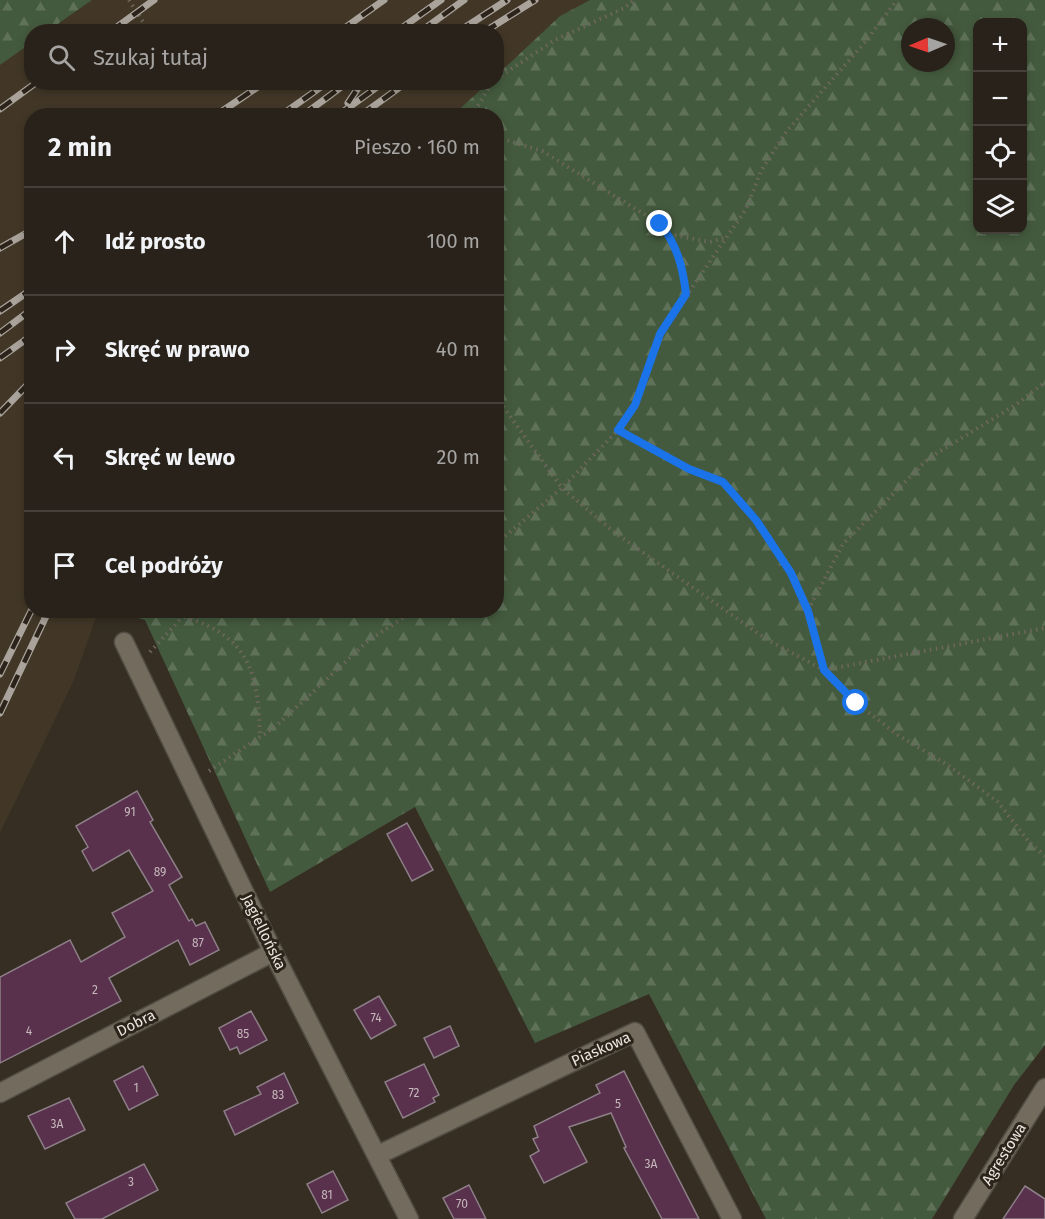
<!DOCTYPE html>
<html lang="pl">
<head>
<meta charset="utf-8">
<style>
  :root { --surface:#28221a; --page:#302a23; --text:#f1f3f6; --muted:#a5a4a2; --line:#443f39 }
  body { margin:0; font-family:"Fira Sans",sans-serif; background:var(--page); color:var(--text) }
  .controls { position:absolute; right:18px; top:18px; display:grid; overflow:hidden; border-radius:12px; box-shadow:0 3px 9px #0003 }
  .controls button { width:54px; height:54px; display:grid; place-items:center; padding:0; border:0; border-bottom:2px solid var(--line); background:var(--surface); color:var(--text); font:30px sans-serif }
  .compass { position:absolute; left:901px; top:18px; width:54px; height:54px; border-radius:50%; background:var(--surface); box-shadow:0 3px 9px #0003; rotate:268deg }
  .stop { position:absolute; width:18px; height:18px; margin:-14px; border:4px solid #1a73e8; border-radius:50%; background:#fff }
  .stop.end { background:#1a73e8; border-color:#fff; box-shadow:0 2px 6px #0008 }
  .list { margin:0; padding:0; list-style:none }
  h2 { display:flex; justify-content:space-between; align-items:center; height:78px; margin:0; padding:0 24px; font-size:26px }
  h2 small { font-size:20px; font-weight:400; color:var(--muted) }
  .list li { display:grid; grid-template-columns:39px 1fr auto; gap:18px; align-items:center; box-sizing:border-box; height:108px; padding:0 24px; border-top:2px solid var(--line) }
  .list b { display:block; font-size:22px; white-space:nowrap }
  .list em { font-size:20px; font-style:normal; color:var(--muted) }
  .icon { flex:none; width:33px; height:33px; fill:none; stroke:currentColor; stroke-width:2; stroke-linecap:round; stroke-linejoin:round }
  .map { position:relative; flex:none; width:1045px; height:1219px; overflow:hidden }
  .search { position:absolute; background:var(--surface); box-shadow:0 3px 9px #0003; left:24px; top:24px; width:480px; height:66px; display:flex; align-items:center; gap:15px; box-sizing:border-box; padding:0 21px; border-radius:24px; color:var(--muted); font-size:22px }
  .panel { position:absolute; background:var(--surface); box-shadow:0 3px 9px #0003; left:24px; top:108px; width:480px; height:510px; border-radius:24px }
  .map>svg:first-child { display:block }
  .built { fill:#423727 }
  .forest { fill:url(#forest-firs); fill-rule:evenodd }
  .building { fill:#59314d; stroke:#8d7f88; stroke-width:1.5 }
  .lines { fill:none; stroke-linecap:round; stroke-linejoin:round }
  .minor-casing { stroke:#524c43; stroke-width:21 }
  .path { stroke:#6e675d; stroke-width:4; stroke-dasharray:1.5 4.5; stroke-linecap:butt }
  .minor { stroke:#736b5e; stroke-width:18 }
  .rail-casing { stroke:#a9a39b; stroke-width:7 }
  .rail { stroke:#2c241a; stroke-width:4.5; stroke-dasharray:14; stroke-linecap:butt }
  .route { stroke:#1a73e8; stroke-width:8 }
  .labels { text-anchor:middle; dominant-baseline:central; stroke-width:6; stroke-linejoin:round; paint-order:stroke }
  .number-label { font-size:12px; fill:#c6b8ba }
  .street-label { font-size:15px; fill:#eae5de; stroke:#2c241a }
</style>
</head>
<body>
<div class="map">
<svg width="1045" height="1219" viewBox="0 0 1045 1219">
  <defs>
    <pattern id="forest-firs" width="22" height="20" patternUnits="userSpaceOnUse" patternTransform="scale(1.5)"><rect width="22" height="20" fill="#445a3e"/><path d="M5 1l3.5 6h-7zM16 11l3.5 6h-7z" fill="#5f7259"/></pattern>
  </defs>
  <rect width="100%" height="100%" fill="#362e23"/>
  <g class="built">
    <polygon points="92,0 590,0 560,16 497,75 496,32 48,32"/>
    <polygon points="31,43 32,82 488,83 453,115 32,116 32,610 98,611 74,680 0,833 0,65"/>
  </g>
  <g class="forest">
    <polygon points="0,0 92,0 48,31 32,32 31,43 0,65"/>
    <path d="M590,0H1045V1045L1014,1085L932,1219H766L649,994L535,1043L415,807L270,892L145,620L114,611L496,610V116L453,115L488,83L496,82L497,75L560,16ZM978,22H1022V230H978ZM910,27H946V63H910Z"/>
  </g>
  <g class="building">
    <polygon points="137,791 153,820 150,822 182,877 169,885 189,921 192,919 196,926 205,922 219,950 190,965 178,940 109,978 121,1001 0,1063 0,977 70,940 81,962 125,937 112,913 153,891 129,850 93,871 82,851 88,847 76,826"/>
    <polygon points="407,823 433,870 412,881 387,834"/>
    <polygon points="379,996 396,1025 371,1039 354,1010"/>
    <polygon points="251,1011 267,1040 240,1054 237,1047 230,1050 219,1028"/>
    <polygon points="450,1026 459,1046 434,1058 424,1038"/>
    <polygon points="424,1064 439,1095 433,1098 435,1102 403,1118 385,1082"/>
    <polygon points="143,1066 158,1095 129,1110 114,1081"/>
    <polygon points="624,1071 653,1129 699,1219 662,1219 624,1148 626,1147 611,1113 569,1127 587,1162 544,1183 530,1156 539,1151 533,1139 538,1137 534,1126 600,1093 596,1085"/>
    <polygon points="284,1073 298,1103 235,1135 224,1111 261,1094 257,1087"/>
    <polygon points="69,1098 85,1130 45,1149 28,1116"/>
    <polygon points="144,1164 158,1190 102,1219 75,1219 66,1203"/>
    <polygon points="333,1171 348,1200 322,1213 307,1184"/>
    <polygon points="469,1185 486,1219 454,1219 443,1198"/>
    <polygon points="1025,1186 1045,1199 1045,1219 1003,1219"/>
  </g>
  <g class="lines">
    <defs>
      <g id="minor">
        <polyline points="124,642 273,952 409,1219"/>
        <polyline points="0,1093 273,952"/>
        <polyline points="378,1155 635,1032 732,1219"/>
        <polyline points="963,1219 1045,1088"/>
      </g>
    </defs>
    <use href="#minor" class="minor-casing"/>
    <g class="path">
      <polyline points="129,0 147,28 156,32"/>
      <polyline points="496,79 555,40 624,8 635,0"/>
      <polyline points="338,82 350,89"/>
      <polyline points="388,115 389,116"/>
      <polyline points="472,116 492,82"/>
      <path d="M496,137L542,151L660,224C677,244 683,268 686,294"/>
      <polyline points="669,234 710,242 726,237"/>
      <polyline points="496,397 562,488 614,532 766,639 824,670 1045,628"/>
      <polyline points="618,430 689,469 723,482 756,520 791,573 808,611 824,670 856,703 898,735 946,764 997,801 1030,843 1045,856"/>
      <polyline points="496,544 562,488 618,430 635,405 660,334 746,209 761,171 786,132 866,41 897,0"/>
      <polyline points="808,610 843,544 929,458 1017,404 1045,382"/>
      <path d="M185,617C250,637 258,673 260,736"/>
      <polyline points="150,652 189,610"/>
      <polyline points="209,771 275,727 369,640 415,610"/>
    </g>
    <use href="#minor" class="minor"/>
    <defs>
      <g id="rail">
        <polyline points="110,32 154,0"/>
        <polyline points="339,32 384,0"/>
        <polyline points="396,32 441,0"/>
        <polyline points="420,32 464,0"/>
        <polyline points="458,32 507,0"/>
        <polyline points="484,32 535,0"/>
        <polyline points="348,103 362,82"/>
        <polyline points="0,109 37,82"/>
        <polyline points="215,116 265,82"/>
        <polyline points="280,116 328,82"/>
        <polyline points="302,116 348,82"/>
        <polyline points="337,116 384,82"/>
        <polyline points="360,116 407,82"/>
        <polyline points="0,248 32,230"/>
        <polyline points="0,311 32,289"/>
        <polyline points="0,333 32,309"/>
        <polyline points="0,358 32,335"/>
        <polyline points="0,413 32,380"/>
        <polyline points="0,674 32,609"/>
        <polyline points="0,713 49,610"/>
      </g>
    </defs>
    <use href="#rail" class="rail-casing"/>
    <use href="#rail" class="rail"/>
  </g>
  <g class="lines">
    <path class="route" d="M660,224C677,244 683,268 686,294L660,334L635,405L618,430L689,469L723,482L756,520L791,573L808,611L824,670L856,703"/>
  </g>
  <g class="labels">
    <g class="number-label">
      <text x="130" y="812">91</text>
      <text x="160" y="872">89</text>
      <text x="198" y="943">87</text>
      <text x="95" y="990">2</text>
      <text x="376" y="1018">74</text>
      <text x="29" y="1031">4</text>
      <text x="243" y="1034">85</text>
      <text x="136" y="1088">1</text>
      <text x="414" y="1093">72</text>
      <text x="278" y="1095">83</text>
      <text x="618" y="1104">5</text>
      <text x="57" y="1124">3A</text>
      <text x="651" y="1164">3A</text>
      <text x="131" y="1182">3</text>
      <text x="327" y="1195">81</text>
      <text x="462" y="1204">70</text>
    </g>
    <g class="street-label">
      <text transform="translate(264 932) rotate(64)">Jagiellońska</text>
      <text transform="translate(136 1023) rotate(-27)">Dobra</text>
      <text transform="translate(601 1049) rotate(-24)">Piaskowa</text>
      <text transform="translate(1004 1154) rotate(-58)">Agrestowa</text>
    </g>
  </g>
</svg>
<div class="controls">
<button>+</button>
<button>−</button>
<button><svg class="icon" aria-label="locate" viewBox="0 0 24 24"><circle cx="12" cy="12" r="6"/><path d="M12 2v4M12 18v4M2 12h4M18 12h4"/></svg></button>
<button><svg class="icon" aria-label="layers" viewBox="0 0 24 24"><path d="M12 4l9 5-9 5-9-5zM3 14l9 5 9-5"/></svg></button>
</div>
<svg class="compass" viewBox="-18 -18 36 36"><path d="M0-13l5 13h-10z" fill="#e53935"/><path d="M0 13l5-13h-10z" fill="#a5a4a2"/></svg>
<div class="stop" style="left:856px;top:703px"></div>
<div class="stop end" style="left:660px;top:224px"></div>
<div class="search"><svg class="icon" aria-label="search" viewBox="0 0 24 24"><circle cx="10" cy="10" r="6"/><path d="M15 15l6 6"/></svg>Szukaj tutaj</div>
<section class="panel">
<h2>2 min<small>Pieszo · 160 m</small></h2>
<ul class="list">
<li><svg class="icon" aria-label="ahead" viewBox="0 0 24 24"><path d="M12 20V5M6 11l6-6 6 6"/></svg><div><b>Idź prosto</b></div><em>100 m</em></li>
<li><svg class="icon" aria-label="right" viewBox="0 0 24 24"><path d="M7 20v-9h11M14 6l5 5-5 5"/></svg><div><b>Skręć w prawo</b></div><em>40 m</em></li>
<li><svg class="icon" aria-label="left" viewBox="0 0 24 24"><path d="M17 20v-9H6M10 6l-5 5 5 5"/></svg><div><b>Skręć w lewo</b></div><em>20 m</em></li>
<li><svg class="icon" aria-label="arrive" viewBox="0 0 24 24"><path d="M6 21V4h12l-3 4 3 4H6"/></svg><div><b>Cel podróży</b></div></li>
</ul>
</section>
</div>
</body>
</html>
